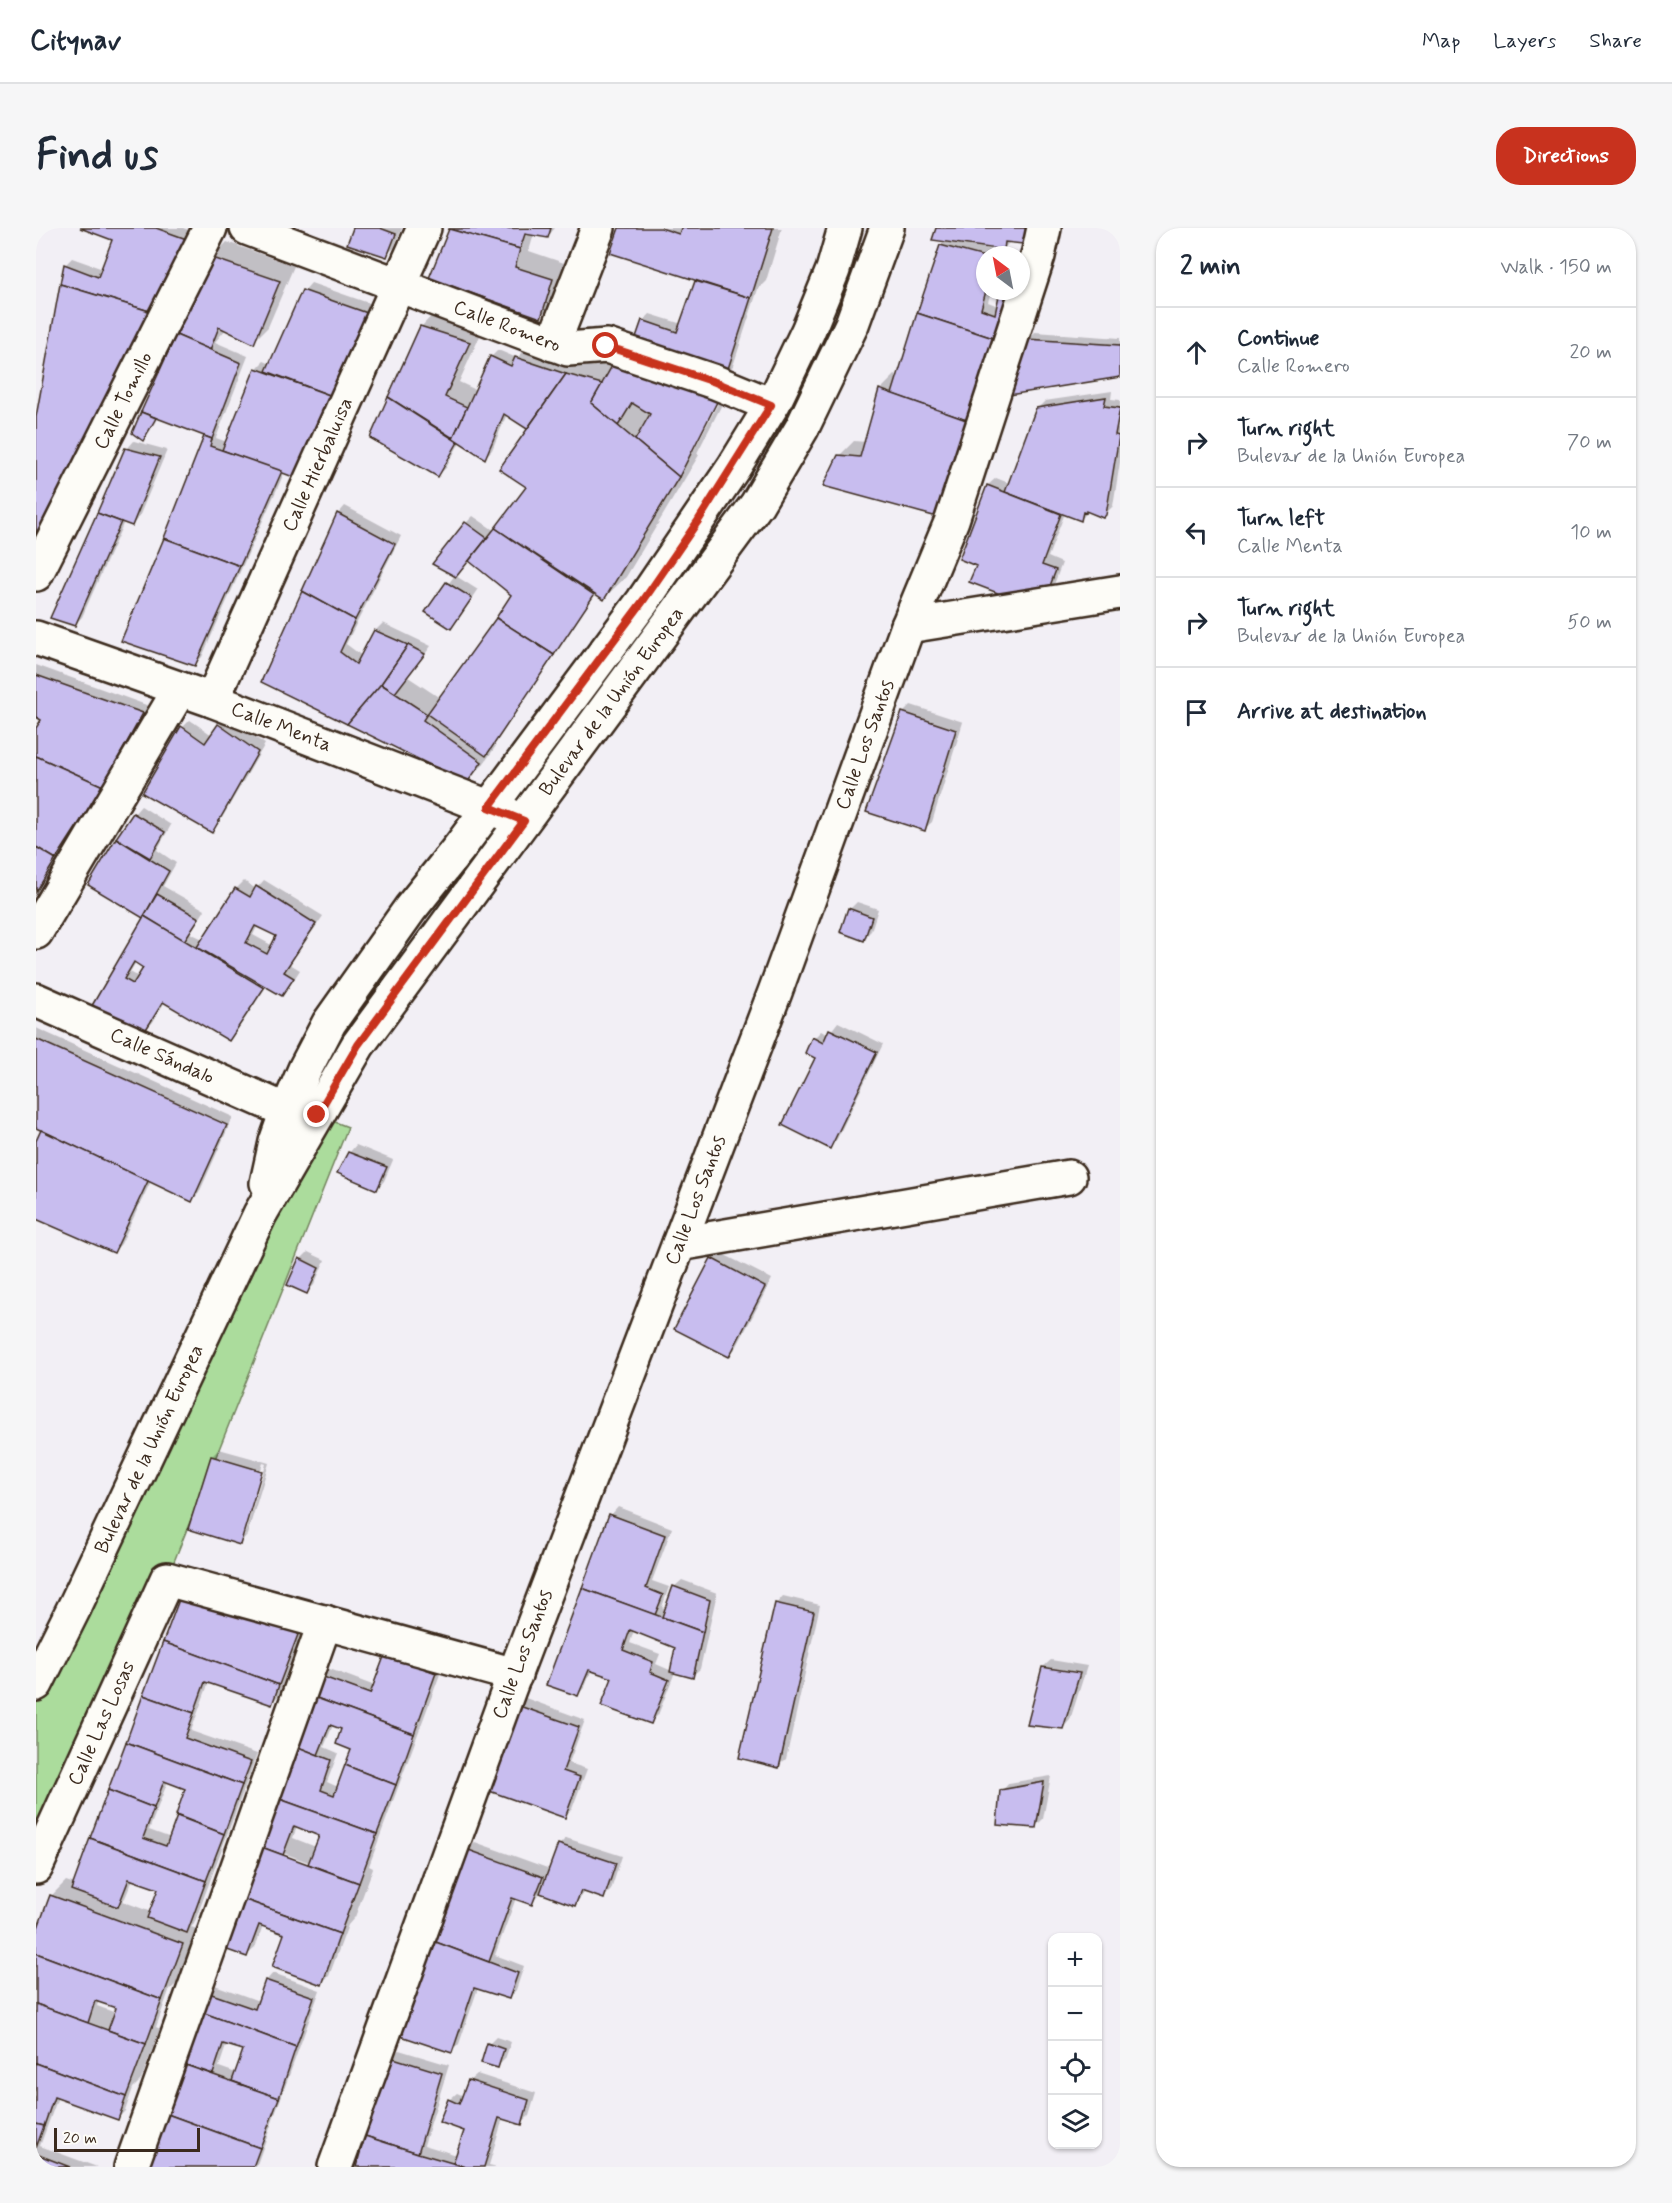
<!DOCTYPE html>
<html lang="en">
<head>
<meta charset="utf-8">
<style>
  :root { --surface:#fff; --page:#f6f6f7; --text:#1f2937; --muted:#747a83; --line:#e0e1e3; --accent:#c8321e }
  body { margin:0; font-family:Mynerve,sans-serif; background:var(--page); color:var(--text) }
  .controls { position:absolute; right:18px; bottom:18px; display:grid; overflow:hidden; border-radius:12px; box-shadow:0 2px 4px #0004 }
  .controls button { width:54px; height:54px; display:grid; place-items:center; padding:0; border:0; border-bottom:2px solid var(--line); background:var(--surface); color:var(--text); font:30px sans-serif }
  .compass { position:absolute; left:940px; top:18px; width:54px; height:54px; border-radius:50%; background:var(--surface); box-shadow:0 2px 4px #0004; rotate:328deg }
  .scale { position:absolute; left:18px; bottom:15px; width:146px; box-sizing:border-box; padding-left:6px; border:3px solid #3b2a1e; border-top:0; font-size:16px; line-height:21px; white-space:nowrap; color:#3b2a1e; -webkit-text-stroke:4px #fdfcf7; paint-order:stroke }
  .stop { position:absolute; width:18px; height:18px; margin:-14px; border:4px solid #c8321e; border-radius:50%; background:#fff }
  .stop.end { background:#c8321e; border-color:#fff; box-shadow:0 2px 6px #0008 }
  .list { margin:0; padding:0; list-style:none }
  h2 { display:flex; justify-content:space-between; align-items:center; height:78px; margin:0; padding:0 24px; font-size:26px }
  h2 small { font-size:20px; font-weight:400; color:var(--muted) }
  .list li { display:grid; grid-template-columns:39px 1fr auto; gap:18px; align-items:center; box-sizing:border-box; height:90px; padding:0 24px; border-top:2px solid var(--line) }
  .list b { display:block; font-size:22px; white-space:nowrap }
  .list p { margin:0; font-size:20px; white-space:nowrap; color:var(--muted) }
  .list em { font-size:20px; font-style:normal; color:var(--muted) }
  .icon { flex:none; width:33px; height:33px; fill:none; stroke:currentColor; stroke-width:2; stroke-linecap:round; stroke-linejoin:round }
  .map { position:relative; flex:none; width:1084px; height:1939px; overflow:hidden; border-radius:24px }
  header { display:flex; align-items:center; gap:36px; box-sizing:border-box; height:84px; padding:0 30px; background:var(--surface); border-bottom:2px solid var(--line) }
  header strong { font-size:28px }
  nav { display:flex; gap:33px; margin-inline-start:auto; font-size:21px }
  .intro { display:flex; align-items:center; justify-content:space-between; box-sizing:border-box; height:144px; padding:0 36px }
  h1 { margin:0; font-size:42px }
  .button { padding:15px 27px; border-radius:24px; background:var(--accent); color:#fff; font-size:21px; font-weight:700 }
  main { display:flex; gap:36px; padding:0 36px }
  aside { flex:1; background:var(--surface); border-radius:24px; box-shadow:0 2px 4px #0004 }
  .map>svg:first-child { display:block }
  .green { fill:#abdc9c; stroke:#73835d; stroke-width:1.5 }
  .shadow { fill:#0003; fill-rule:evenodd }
  .building { fill:#c8bdef; stroke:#3b2a1e; stroke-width:1.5; fill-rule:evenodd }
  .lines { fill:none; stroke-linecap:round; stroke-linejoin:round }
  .minor-casing { stroke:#3b2a1e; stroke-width:38 }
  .minor { stroke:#fdfcf7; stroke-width:33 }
  .route { stroke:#c8321e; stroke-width:8 }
  .labels { text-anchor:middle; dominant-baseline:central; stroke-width:4.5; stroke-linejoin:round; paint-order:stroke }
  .street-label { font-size:20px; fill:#3b2a1e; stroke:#fdfcf7 }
</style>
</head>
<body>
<header>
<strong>Citynav</strong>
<nav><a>Map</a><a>Layers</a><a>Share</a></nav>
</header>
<div class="intro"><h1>Find us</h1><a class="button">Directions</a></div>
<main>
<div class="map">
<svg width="1084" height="1939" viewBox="0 0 1084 1939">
  <rect width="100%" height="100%" fill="#f2eff5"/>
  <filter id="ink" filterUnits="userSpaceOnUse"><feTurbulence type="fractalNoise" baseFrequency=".0167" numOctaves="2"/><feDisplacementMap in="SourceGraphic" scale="12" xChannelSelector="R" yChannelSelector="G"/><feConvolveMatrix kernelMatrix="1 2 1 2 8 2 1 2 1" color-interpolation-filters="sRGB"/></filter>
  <g filter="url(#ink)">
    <polygon class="green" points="281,887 312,899 131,1351 0,1639 0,1456"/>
    <g class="shadow">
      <polygon points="48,0 147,0 163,6 0,197 29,37 36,30 67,41 78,11"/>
      <polygon points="319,0 366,0 358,20 350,27"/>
      <polygon points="415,0 519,0 512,8 498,6 493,23 531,36 520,73 505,88 395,49"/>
      <polygon points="585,0 746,0 730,53 722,61 697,138 690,145 607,93 614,86 646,96 662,51"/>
      <polygon points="901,0 1001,0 986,15 975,13 967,21 949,18 949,20 966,25 965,27 949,27 949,63 955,63 952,74 962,78 966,63 985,63 966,138 947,176 920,273 905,288 789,257 803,228 818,213 830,214 844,162 859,147 863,148 905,17 910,13 898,11"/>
      <polygon points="191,14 258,38 232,99 217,114 190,101 179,114 212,128 180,210 191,214 220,141 228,133 235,136 268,63 275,55 344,79 300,168 249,243 166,429 159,436 87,412 170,207 122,189 114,203 107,211 98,205 176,29"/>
      <path d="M400,83L448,99L423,154L440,162L455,129L462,122L481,130L488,123L538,139L552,125L698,153L661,225L663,227L590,349L568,370L560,365L458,517L460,518L446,538L430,553L227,453L302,286L309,278L365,308L310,416L326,428L339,403L347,395L395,418L372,449L404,470L461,391L477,366L434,331L420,348L442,362L422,392L415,399L392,383L419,347L430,295L437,288L459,303L492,259L493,201L471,186L456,222L449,229L424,214L410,240L402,247L336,209L385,99ZM686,161L689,162L658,222H655Z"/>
      <polygon points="999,104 1084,110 1084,148 975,165 992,112"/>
      <polygon points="1076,163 1075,171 1084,172 1084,234 1077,278 1067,288 1053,283 1045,291 1029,285 1012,329 1026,335 1016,362 925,331 952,257 960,250 973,255 1001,181 1009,173"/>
      <polygon points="98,213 131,222 103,289 96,297 88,294 46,389 38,397 16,389 91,221"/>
      <polygon points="0,437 113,478 74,549 0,667 0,503 7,491 0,487"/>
      <polygon points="875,477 927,494 896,594 888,601 867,485"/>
      <polygon points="190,490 229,516 183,595 176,603 108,565 147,499 154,492 176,507"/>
      <path d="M105,578L135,597L121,622L140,635L127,658L169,682L154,705L167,711L200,661L208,653L220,661L228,652L287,688L254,736L264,742L253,759L246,767L230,759L200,804L193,811L129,773L117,794L109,802L56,780L109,689L54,657L98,586ZM222,697L242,707L237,718L217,707ZM100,734L109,740L103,749L94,744Z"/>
      <polygon points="821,674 842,681 835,703 827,711 814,681"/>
      <polygon points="802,794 847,816 801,911 794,919 778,810 785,803 792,807"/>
      <polygon points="0,800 197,889 163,965 156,973 115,953 85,1016 78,1023 0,990 0,913 2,913 7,901 0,898"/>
      <polygon points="320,917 357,932 348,953 341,961 313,925"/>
      <polygon points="272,1024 289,1032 278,1057 270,1065 265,1031"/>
      <polygon points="683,1024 736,1051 700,1120 693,1127 676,1031"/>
      <path d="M183,1221L233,1235L211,1307L204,1315L176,1228ZM227,1235L230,1236L208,1308H205Z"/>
      <path d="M582,1279L636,1300L616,1353L633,1359L626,1379L630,1381L638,1359L646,1352L681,1365L664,1441L656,1448L639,1444L622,1487L615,1494L578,1449L556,1441L549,1459L541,1467L575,1287ZM598,1402L641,1419L636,1443L620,1436L624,1426L594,1415Z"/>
      <path d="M148,1362L269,1396L243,1467L236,1475L173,1454L155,1503L221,1526L158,1696L155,1699L161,1701L141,1755L133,1763L120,1799L124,1801L105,1852L97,1860L89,1883L82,1890L22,1869L4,1918L61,1939H0V1709L15,1668L30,1653L39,1656ZM132,1553L151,1560L135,1610L113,1602ZM97,1651L124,1661L115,1684L86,1673L89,1670ZM63,1772L82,1779L80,1785L61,1778Z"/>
      <polygon points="747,1368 784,1377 750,1531 742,1538 740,1376"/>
      <path d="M357,1420L407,1438L333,1638L337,1640L319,1689L312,1697L293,1748L285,1755L238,1738L250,1705L227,1697L219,1720L211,1727L185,1718L284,1448L291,1440L339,1458L350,1427ZM297,1497L307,1500L302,1515L317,1521L302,1559L291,1554L302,1525L288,1519ZM261,1598L285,1607L280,1619L257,1610ZM223,1616L280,1637L279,1640L222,1619Z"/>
      <polygon points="1015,1432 1051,1438 1034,1492 1027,1500 1007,1439"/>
      <polygon points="484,1468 549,1492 533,1535 551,1541 536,1581 528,1588 447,1559"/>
      <polygon points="1015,1548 1007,1591 999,1599 966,1563 973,1555"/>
      <polygon points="530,1610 586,1628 575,1662 567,1670 548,1663 546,1668 539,1676 505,1663 496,1675 480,1670 459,1727 488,1738 480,1762 473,1770 442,1760 423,1816 416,1823 364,1806 432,1622 439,1614 514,1641 523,1617"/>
      <path d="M237,1745L284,1762L220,1939H105L176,1756L223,1773L230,1753ZM191,1815L208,1821L200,1845L183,1839Z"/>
      <polygon points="460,1809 475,1814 469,1831 462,1838 453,1816"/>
      <polygon points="363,1822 413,1837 388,1917 421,1927 430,1902 413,1872 421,1865 428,1868 433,1853 441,1846 500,1865 493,1888 485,1895 467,1890 453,1937 461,1939 321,1939 355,1829"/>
    </g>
    <g class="building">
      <polygon points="44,0 120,0 156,13 120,85 24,56 28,36 62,49 76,12"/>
      <polygon points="317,0 344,0 360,6 351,29 311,16"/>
      <polygon points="515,0 512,10 489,6 484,21 413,1"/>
      <polygon points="583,0 625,0 643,6 645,0 737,0 715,70 574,25"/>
      <polygon points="900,0 990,0 987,16 969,14 968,22 896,12"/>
      <polygon points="413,1 484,21 479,39 517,51 505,90 393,50"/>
      <polygon points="904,17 949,29 950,63 945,81 959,86 964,63 980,63 966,113 881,85"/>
      <polygon points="174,29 244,53 218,116 183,99 174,122 140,107"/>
      <polygon points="659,53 715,70 690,147 598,115 606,92 641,104"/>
      <polygon points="24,56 120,85 0,317 0,189"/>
      <polygon points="266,62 337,87 296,168 230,143"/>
      <polygon points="881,85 963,112 933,193 856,166"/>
      <polygon points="384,98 434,114 409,169 431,179 417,210 352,169"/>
      <polygon points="140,107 205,135 176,211 105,184"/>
      <polygon points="990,111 1084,117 1084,149 973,167"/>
      <polygon points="454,128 475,138 479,129 530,146 491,201 468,186 449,231 417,210"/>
      <polygon points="576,138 684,168 643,249 599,212 614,186 596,175 582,198 555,175"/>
      <polygon points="219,140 296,168 260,250 186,222"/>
      <polygon points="530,146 566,156 555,175 643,249 568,372 459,300 490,259 463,241"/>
      <polygon points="843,161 933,193 905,290 787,258 802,227 824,229"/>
      <polygon points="352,169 422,214 402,249 334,210"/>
      <polygon points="1070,169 1068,178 1084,180 1079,207 1083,208 1070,287 1067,290 1050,283 1050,285 1047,284 1045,293 969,264 1000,180"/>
      <polygon points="105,184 120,190 107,213 96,205"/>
      <polygon points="168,208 176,211 174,218 246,243 204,338 128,310"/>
      <polygon points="89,220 124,229 96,298 61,285"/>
      <polygon points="951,257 1025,286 1006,337 1020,342 1009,371 988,375 933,354 940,338 923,331"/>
      <polygon points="61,285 85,294 39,398 14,390"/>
      <polygon points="301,285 359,316 319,392 266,363"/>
      <polygon points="429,294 451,310 420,349 396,336"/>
      <polygon points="459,300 558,367 518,427 460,390 475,367 433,333"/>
      <polygon points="128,310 204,338 159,438 85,413"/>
      <polygon points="410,354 436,370 415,401 389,384"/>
      <polygon points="266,363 319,392 304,424 320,436 338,402 372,417 345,456 311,496 225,454"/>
      <polygon points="460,390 518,427 450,528 391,486"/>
      <polygon points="372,417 389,426 359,465 345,456"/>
      <polygon points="0,447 107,485 67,558 0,528 0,500 5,492 0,489"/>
      <polygon points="345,456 391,486 387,492 446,534 431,555 311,496"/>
      <polygon points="866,484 920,502 889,603 830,584"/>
      <polygon points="182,496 222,524 176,605 106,565 145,498 169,515"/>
      <polygon points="0,528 67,558 20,631 0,619"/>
      <polygon points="97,585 129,604 114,630 80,610"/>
      <polygon points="80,610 133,643 107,690 52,657"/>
      <polygon points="0,619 20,631 0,664"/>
      <path d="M220,658L280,696L248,744L258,750L246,768L161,719L199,660L214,669ZM219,698L240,708L231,726L210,715Z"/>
      <polygon points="121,666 163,690 148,713 108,688"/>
      <polygon points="812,680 836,689 828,713 804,704"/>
      <path d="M108,688L228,760L193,813L127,774L109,803L54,781ZM98,734L107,740L97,756L88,751Z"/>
      <polygon points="793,801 841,824 794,921 746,897 779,830 769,825 776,809 787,815"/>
      <polygon points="0,811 191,897 156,974 0,900"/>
      <polygon points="5,902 112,953 78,1025 0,991 0,913"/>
      <polygon points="312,924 351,939 341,962 301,945"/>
      <polygon points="263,1030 283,1040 271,1066 251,1057"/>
      <polygon points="675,1030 729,1059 693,1129 638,1101"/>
      <polygon points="175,1228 226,1243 204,1317 152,1301"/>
      <polygon points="573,1286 629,1307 610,1360 627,1367 619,1387 546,1360"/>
      <polygon points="637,1358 674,1372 667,1404 626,1389"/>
      <polygon points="546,1360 667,1404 657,1450 634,1444 639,1420 594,1402 587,1422 617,1434 614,1444 633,1452 615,1496 565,1478 576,1450 553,1442 542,1468 510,1457"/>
      <polygon points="147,1361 263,1404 243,1457 127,1414"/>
      <polygon points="739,1375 778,1384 743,1540 703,1530"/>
      <polygon points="127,1414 243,1457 236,1477 169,1454 158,1485 107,1467"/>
      <polygon points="349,1426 400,1445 378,1506 275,1468 282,1447 334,1466"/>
      <polygon points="1006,1439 1044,1445 1027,1501 991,1497"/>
      <polygon points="107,1467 158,1485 149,1510 215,1534 206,1557 90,1514"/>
      <polygon points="275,1468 378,1506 360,1557 309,1537 315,1522 300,1516 305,1501 294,1497 282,1527 257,1517"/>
      <polygon points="475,1475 543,1499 527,1543 544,1549 529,1590 445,1560"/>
      <polygon points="90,1514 206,1557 188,1606 140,1587 149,1561 128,1553 118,1580 72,1562"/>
      <polygon points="257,1517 295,1532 285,1562 298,1567 309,1537 360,1557 341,1606 238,1569"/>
      <polygon points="1008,1554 1000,1600 961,1597 964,1562"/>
      <polygon points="72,1562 118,1580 107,1610 130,1618 141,1588 188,1606 170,1653 54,1610"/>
      <polygon points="238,1569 341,1606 323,1655 272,1636 283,1608 258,1598 247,1627 220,1617"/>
      <polygon points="54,1610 170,1653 151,1705 111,1690 122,1661 93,1651 82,1679 35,1662"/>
      <polygon points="522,1616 580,1635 568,1671 545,1663 539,1678 504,1665"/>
      <polygon points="220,1617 323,1655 304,1706 201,1669"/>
      <polygon points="430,1621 507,1649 496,1677 476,1670 453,1734 397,1713"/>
      <polygon points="14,1667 147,1716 126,1772 0,1725 0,1705"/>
      <polygon points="201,1669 304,1706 286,1757 236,1739 248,1706 223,1697 211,1729 183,1719"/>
      <polygon points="397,1713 482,1745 473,1771 438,1760 416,1825 362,1807"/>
      <polygon points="0,1725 126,1772 110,1816 72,1802 80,1780 59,1773 52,1795 0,1776"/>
      <polygon points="229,1752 278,1769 260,1819 160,1782 167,1763 219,1781"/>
      <polygon points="0,1776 110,1816 90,1869 0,1835"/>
      <polygon points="160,1782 260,1819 243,1870 196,1853 207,1822 187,1816 177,1846 141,1834"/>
      <polygon points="451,1815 468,1821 462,1840 445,1835"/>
      <polygon points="354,1829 406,1845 382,1925 329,1908"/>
      <polygon points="141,1834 243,1870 224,1920 123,1883"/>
      <polygon points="0,1835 90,1869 82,1892 18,1869 8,1898 0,1896"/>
      <polygon points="432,1852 493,1872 486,1897 463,1890 448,1939 430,1939 417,1935 428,1903 403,1894 412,1871 423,1876"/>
      <polygon points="123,1883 224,1920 217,1939 115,1939 104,1935"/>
      <polygon points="0,1896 8,1898 0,1920"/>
      <polygon points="329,1908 382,1925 430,1939 320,1939"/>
      <polygon points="0,1926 34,1939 0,1939"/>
    </g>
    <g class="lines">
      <defs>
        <g id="minor">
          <path id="s1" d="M211,0L532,121L571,118L679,154L735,177"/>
          <polyline points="517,116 562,0"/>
          <path id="s2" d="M0,346L174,0"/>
          <polyline points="872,398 1084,364"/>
          <path id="s3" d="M0,410L176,472L473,587"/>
          <path id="s4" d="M176,472L388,0"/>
          <polyline points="0,704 144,461"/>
          <path id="s5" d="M0,772L251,883"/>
          <polyline points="231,955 240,914 251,883 269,841 293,795 374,681 423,620 607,373 698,239 738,174 772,103 797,42 809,0"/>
          <polyline points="643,1016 1033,949"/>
          <path id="s6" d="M0,1456L39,1378L224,986L322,817L721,276L766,200L816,96L851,0"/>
          <path id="s7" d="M0,1639L131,1351L479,1447"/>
          <polyline points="95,1939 289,1394"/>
          <path id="s8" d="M299,1939L473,1461L739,764L872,398L916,292L1002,28L1008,0"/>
        </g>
      </defs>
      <use href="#minor" class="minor-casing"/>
      <use href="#minor" class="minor"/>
    </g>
  </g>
  <g class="lines" filter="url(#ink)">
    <polyline class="route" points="281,887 322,817 488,593 453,579 607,373 662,293 735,177 679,154 570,118"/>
  </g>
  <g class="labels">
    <g class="street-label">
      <text stroke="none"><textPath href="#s1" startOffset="278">Calle Romero</textPath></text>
      <text stroke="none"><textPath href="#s2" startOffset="194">Calle Tomillo</textPath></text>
      <text stroke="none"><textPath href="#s4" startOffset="258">Calle Hierbaluisa</textPath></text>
      <text stroke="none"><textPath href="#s6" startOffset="1143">Bulevar de la Unión Europea</textPath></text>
      <text stroke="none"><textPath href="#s3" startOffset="261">Calle Menta</textPath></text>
      <text stroke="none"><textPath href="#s8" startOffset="1518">Calle Los Santos</textPath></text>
      <text stroke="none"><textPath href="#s5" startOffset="138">Calle Sándalo</textPath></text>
      <text stroke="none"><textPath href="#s8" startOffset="1032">Calle Los Santos</textPath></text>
      <text stroke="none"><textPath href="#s6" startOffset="261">Bulevar de la Unión Europea</textPath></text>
      <text stroke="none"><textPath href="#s8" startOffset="546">Calle Los Santos</textPath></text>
      <text stroke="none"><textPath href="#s7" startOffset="158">Calle Las Losas</textPath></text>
    </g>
  </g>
</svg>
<div class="controls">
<button>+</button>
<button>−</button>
<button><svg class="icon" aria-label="locate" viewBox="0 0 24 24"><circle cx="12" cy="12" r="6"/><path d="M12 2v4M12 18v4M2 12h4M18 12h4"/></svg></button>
<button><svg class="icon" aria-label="layers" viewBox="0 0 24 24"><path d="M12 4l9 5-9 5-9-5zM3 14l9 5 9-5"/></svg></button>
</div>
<svg class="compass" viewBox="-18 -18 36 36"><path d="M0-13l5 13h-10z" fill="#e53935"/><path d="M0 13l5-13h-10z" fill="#747a83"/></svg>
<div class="scale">20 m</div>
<div class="stop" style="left:570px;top:118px"></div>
<div class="stop end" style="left:281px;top:887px"></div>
</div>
<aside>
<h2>2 min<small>Walk · 150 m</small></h2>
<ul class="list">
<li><svg class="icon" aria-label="ahead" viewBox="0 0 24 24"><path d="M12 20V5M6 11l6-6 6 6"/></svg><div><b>Continue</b><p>Calle Romero</p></div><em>20 m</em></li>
<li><svg class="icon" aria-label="right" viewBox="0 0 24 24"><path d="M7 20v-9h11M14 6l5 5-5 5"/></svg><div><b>Turn right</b><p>Bulevar de la Unión Europea</p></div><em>70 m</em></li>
<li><svg class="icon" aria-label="left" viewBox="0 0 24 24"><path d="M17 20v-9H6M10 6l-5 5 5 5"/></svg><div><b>Turn left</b><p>Calle Menta</p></div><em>10 m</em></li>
<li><svg class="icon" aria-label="right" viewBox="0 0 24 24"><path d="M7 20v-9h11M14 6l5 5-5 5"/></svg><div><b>Turn right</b><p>Bulevar de la Unión Europea</p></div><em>50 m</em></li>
<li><svg class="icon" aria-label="arrive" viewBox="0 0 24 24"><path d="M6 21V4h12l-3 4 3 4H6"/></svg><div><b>Arrive at destination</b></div></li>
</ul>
</aside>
</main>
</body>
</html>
